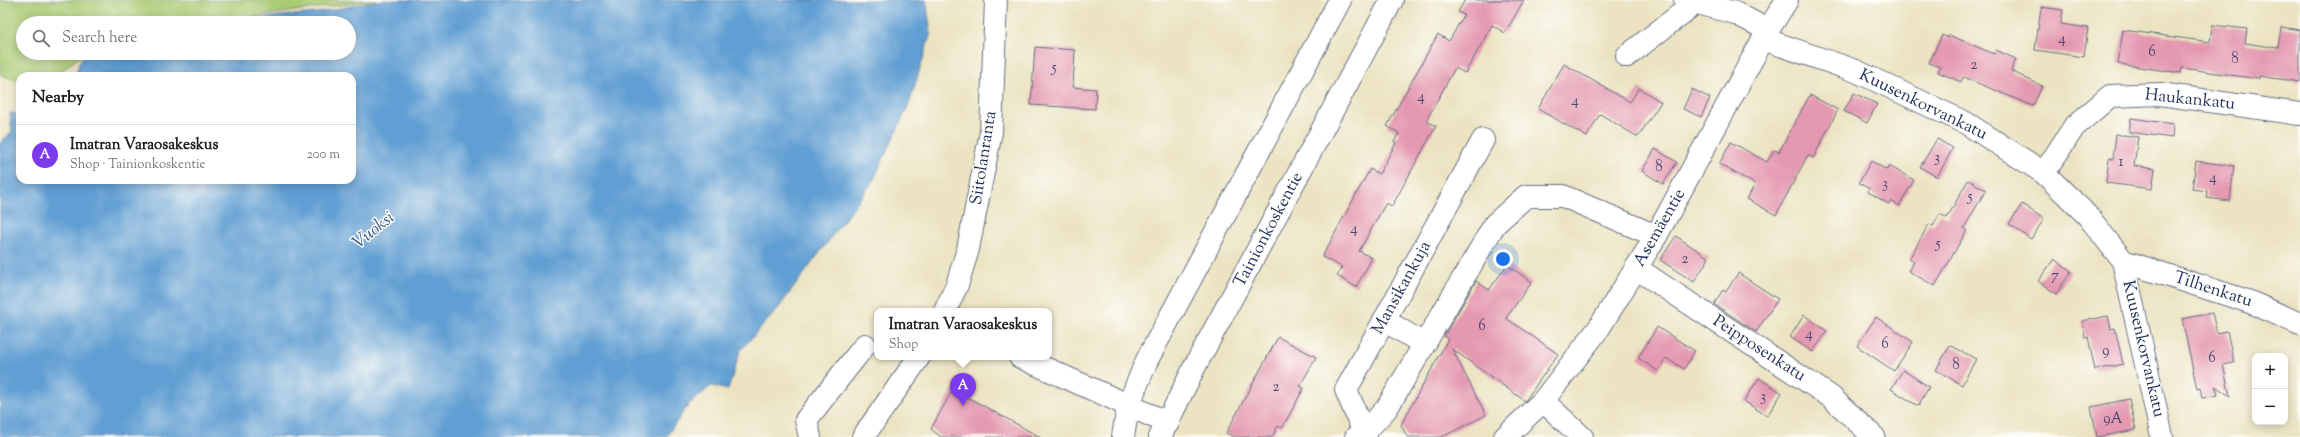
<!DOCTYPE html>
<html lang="en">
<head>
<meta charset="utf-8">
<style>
  :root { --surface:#fff; --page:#f6f6f6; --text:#202124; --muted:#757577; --line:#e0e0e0; --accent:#7c3aed }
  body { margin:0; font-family:"Sorts Mill Goudy",serif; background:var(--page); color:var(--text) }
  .controls { position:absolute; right:12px; bottom:12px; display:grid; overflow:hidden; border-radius:8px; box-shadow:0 2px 10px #0003 }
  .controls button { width:36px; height:36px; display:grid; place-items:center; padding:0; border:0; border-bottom:1px solid var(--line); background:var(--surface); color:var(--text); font:20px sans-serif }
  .you { position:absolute; left:1503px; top:259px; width:14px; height:14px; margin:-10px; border:3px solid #fff; border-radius:50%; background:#1a73e8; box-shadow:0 0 0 6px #1a73e833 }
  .badge { display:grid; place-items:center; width:26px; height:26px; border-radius:50%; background:var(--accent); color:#fff; font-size:13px; font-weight:700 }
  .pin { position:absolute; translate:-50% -33px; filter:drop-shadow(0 1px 2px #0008) }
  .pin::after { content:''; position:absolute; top:21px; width:14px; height:12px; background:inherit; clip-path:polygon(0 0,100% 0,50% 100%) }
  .popup { position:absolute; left:874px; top:308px; width:178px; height:52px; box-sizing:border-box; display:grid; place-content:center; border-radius:8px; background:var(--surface); filter:drop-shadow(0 1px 3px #0005); font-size:13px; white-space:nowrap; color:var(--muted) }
  .popup b { font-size:15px; color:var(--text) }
  .popup::after { content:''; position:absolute; left:50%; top:100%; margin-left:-8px; border:8px solid transparent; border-top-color:var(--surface) }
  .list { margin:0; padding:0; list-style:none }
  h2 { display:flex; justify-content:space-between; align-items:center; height:52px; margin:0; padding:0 16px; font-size:17px }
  h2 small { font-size:13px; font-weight:400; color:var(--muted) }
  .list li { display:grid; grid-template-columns:26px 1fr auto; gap:12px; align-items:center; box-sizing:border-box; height:60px; padding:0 16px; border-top:1px solid var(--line) }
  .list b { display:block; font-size:15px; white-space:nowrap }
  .list p { margin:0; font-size:13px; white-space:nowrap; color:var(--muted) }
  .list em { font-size:13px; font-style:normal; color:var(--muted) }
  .icon { flex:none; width:22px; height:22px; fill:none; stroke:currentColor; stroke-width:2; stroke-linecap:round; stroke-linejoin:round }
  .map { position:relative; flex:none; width:2300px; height:437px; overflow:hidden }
  .search { position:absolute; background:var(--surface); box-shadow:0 2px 10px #0003; left:16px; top:16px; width:340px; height:44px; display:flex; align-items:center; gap:10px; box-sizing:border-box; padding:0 14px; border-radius:22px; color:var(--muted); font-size:15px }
  .panel { position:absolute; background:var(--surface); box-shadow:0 2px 10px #0003; left:16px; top:72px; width:340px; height:112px; border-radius:12px }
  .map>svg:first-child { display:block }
  .green { fill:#aacb73; stroke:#627d68 }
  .water { fill:#619fd3; stroke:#3e6798 }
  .building { fill:#e499b0 }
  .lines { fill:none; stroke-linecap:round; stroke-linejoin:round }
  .minor-casing { stroke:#646e81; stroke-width:24 }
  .major-casing { stroke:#646e81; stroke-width:24 }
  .minor { stroke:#fff; stroke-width:22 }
  .major { stroke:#fff; stroke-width:22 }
  .labels { text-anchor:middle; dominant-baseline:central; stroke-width:3; stroke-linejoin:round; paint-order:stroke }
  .number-label { font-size:15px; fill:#4d4a72 }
  .street-label { font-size:17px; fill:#1b2f5e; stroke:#fdfcf7 }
  .water-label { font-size:18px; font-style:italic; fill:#375c8d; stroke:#fdfcf7 }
</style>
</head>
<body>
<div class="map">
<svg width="2300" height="437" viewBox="0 0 2300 437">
  <rect width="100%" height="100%" fill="#fdfcf7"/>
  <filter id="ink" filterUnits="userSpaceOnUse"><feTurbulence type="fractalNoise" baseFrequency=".025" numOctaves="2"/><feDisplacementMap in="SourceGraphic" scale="8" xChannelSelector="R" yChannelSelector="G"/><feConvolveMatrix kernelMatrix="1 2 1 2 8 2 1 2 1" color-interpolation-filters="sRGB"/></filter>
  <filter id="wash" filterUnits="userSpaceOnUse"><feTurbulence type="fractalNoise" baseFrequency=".012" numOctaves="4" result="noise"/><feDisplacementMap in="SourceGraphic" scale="16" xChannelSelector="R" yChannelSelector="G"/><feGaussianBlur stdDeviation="0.9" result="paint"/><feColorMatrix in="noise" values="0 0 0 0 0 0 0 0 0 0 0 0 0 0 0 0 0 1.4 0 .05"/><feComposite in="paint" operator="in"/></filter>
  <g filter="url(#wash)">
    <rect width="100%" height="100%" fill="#ebe3c1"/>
    <polygon class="green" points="0,0 377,0 207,23 23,23 23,53 85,53 54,76 20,76 20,82 0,74"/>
    <polygon class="water" points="382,0 926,0 931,33 909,104 873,181 777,310 740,351 728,390 711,386 689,404 666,437 0,437 0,143 12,132 10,113 20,114 20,180 352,180 352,76 75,76 80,61 86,53 349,53 349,23 198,23 317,13"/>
    <g id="blocks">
      <g class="building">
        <polygon points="1465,0 1524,0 1505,33 1492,25 1465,73 1455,68 1426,121 1436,126 1392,206 1386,203 1359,251 1372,258 1356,287 1337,276 1342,267 1322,257 1370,169 1379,174 1396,143 1394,142 1399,133 1387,126 1438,34 1449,41 1464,15 1458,12"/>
        <polygon points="2041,7 2063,10 2061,24 2088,28 2084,57 2035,50"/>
        <polygon points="2212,25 2247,29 2245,43 2278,48 2281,27 2300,30 2300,82 2259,76 2259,79 2182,68 2181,73 2118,64 2123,30 2210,42"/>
        <polygon points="1942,35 1948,38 1949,35 1994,54 1996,50 2016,59 2011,71 2042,86 2033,106 1963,77 1961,82 1938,72 1940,67 1929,63"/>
        <polygon points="1035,47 1075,50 1073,87 1096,89 1095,109 1031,105"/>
        <polygon points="1564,64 1630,102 1639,88 1661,102 1638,137 1600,114 1587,137 1538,109"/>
        <polygon points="1692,89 1710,98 1701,117 1683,109"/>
        <polygon points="1854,93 1877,104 1867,123 1844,111"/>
        <polygon points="1810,95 1838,110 1813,158 1808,155 1776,215 1747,199 1755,184 1719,164 1731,142 1767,162 1774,150 1779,152"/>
        <polygon points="2131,118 2173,124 2172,138 2129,132"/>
        <polygon points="2116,134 2138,137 2134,166 2155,169 2152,189 2106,183 2109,158 2113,159"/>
        <polygon points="1937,139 1953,148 1937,177 1920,167"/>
        <polygon points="1655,149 1677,162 1663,184 1642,171"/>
        <polygon points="1871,161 1887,170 1889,166 1914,180 1899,206 1891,201 1889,204 1868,192 1870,189 1859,183"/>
        <polygon points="2196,161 2234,166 2230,201 2206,198 2207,191 2192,189"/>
        <polygon points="1968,180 1986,190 1964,228 1967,230 1935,286 1908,271 1914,262 1909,259 1929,224 1933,226 1940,214 1947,218"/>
        <polygon points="2022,204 2044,219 2031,239 2009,224"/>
        <polygon points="1676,236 1709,258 1694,282 1660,260"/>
        <polygon points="2054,259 2071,272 2056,294 2038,281"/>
        <polygon points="1507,265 1532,282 1506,318 1558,354 1525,401 1452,349 1486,415 1442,437 1407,437 1401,425 1448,339 1444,336 1476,281 1489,290"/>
        <polygon points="1738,273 1778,299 1756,332 1714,304 1723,290 1726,292"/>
        <polygon points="2212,313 2217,333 2227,331 2234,363 2223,365 2230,396 2215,386 2218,395 2202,398 2200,388 2197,389 2182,319"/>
        <polygon points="1804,315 1827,331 1813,352 1790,337"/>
        <polygon points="2108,316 2111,329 2115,328 2123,364 2095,370 2088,337 2085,338 2082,321"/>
        <polygon points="1876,317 1913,342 1894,371 1857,346"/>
        <polygon points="1657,327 1695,351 1684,369 1666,358 1658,371 1638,358"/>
        <polygon points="1278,337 1316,357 1300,386 1304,388 1282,428 1278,426 1272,437 1234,437 1226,433"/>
        <polygon points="1950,345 1976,359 1962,385 1936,370"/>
        <polygon points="1903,370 1929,387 1918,406 1891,389"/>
        <polygon points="1759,378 1782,393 1767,416 1744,401"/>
        <polygon points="953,389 1040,437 941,437 931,429"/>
        <polygon points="2129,399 2136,430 2097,437 2091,407"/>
      </g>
    </g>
  </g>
  <g filter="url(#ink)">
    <use href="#blocks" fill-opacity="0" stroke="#646e81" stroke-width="1"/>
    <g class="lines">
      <defs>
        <g id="minor">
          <polyline points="1685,0 1735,13 1768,30"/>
          <polyline points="1763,39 1856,71 1966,123 2044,173 2088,216 2123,261 2162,437"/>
          <polyline points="1627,56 1695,3"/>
          <polyline points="2044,173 2074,127 2110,96 2160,94 2300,114"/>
          <polyline points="2123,261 2250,302 2300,324"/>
          <polyline points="1636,268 1831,397 1874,437"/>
          <polyline points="945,311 957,285 968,249 991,132 996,0"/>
          <polyline points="1384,320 1424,344"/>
          <polyline points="1020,357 1168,423"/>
          <polyline points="1543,401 1582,437"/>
          <polyline points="810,437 806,420 865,345"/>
          <polyline points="863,437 919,357"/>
          <polyline points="1356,437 1364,433 1387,408 1495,224 1526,196 1563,196 1656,236"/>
          <polyline points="1366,437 1346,390 1483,140"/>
          <polyline points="1505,437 1543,401 1599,328 1656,236 1768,30 1787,0"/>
        </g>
        <g id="major">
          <polyline points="1123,437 1128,406 1147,360 1340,0"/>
          <polyline points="1160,437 1195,366 1392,0"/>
        </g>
      </defs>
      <use href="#minor" class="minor-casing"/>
      <use href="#major" class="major-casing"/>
      <use href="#minor" class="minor"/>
      <use href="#major" class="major"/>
    </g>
  </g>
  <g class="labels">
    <g class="number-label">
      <text x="2062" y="39">4</text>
      <text x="2152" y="52">6</text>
      <text x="2235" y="59">8</text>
      <text x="1974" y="65">2</text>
      <text x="1054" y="68">5</text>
      <text x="1421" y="97">4</text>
      <text x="1575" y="101">4</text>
      <text x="1937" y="158">3</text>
      <text x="2121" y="162">1</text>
      <text x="1659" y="167">8</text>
      <text x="2213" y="178">4</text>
      <text x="1885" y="184">3</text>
      <text x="1970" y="197">5</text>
      <text x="1354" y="229">4</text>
      <text x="1938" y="244">5</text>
      <text x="1685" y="259">2</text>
      <text x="2055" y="276">7</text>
      <text x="1482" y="326">6</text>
      <text x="1809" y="334">4</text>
      <text x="1885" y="344">6</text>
      <text x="2106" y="351">9</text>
      <text x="2212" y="358">6</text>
      <text x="1956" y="365">8</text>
      <text x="1276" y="387">2</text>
      <text x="1763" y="397">3</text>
      <text x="2113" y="419">9A</text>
    </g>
    <g class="street-label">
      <text transform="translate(2190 100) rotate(6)">Haukankatu</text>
      <text transform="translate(1923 105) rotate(26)">Kuusenkorvankatu</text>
      <text transform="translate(984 158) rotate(-81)">Siitolanranta</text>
      <text transform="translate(1660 228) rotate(-60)">Asemäentie</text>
      <text transform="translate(1269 230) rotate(-62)">Tainionkoskentie</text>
      <text transform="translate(1402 288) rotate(-61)">Mansikankuja</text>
      <text transform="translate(2213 290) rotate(18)">Tilhenkatu</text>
      <text transform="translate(1759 349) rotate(33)">Peipposenkatu</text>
      <text transform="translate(2143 349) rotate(77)">Kuusenkorvankatu</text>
    </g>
    <g class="water-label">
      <text transform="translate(374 231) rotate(-39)">Vuoksi</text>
    </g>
  </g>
</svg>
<div class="controls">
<button>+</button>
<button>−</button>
</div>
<div class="you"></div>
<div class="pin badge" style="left:963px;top:406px">A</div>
<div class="popup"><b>Imatran Varaosakeskus</b>Shop</div>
<div class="search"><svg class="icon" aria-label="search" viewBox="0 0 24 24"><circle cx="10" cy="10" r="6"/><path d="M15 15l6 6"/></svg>Search here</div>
<section class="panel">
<h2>Nearby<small></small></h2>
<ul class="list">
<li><span class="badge">A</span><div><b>Imatran Varaosakeskus</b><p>Shop · Tainionkoskentie</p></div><em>200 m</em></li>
</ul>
</section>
</div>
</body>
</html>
